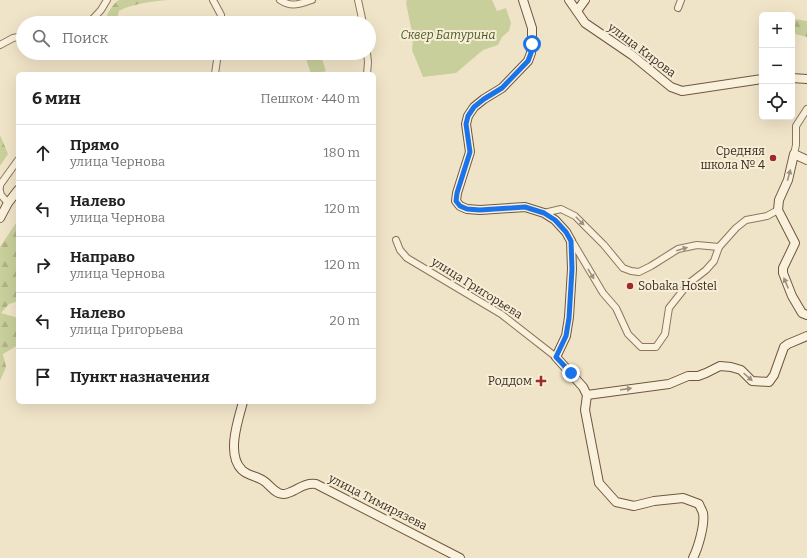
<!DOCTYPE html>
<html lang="ru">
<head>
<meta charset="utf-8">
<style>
  :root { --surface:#fff; --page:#f2f2f2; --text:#222; --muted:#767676; --line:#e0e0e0 }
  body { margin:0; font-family:Bitter,serif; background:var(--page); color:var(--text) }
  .controls { position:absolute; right:12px; top:12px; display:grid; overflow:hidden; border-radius:6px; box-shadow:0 4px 16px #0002 }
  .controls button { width:36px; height:36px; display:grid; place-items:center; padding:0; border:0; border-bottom:1px solid var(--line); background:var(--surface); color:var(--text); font:20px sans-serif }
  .stop { position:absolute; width:12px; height:12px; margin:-9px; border:3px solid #1a73e8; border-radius:50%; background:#fff }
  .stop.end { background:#1a73e8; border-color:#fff; box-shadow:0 1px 4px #0008 }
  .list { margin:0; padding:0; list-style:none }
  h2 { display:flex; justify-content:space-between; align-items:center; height:52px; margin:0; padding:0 16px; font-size:17px }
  h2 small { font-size:13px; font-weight:400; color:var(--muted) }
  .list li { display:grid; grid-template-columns:26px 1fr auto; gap:12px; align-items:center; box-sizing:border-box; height:56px; padding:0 16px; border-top:1px solid var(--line) }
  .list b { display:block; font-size:15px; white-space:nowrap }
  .list p { margin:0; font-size:13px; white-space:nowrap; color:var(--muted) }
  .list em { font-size:13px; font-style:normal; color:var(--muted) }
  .icon { flex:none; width:22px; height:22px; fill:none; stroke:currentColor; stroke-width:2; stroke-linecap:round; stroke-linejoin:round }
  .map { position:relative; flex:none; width:807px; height:558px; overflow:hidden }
  .search { position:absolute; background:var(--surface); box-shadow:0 4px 16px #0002; left:16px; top:16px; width:360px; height:44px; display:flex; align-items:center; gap:10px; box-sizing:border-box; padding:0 14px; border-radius:22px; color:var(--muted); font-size:15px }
  .panel { position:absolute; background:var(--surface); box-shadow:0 4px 16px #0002; left:16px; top:72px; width:360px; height:332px; border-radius:6px }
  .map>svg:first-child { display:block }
  .forest { fill:url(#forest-firs) }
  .park { fill:#c9cf9b }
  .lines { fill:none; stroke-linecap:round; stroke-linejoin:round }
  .street-casing { stroke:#8d765c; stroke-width:8 }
  .secondary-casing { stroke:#6f573f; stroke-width:10 }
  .street { stroke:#faf1dc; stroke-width:6 }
  .secondary { stroke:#faf1dc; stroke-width:8 }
  .oneway { fill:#9c907e }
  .route { stroke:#1a73e8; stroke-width:5 }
  .poi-dot { fill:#9e2a2b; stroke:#f7eed8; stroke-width:1.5 }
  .labels { text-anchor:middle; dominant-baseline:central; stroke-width:4; stroke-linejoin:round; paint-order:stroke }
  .park-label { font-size:12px; font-style:italic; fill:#4d5a26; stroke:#f7eed8 }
  .street-label { font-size:12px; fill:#3d2e20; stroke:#f7eed8 }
  .poi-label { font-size:12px; fill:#3d2e20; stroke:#f7eed8; text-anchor:end }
</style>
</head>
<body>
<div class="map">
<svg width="807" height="558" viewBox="0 0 807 558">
  <defs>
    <pattern id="forest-firs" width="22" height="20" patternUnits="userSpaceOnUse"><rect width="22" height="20" fill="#c9cf9b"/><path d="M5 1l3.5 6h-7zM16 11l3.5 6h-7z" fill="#aeb285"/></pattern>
  </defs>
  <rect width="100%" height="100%" fill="#f0e4c8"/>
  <g class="forest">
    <path d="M119,0H168C154,1 131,4 119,11L116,23H105C105,17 113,3 119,0Z"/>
    <polygon points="794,19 807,21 807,37 795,34"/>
    <polygon points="0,135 8,154 0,166"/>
    <polygon points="18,220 18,301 9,304 1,313 18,318 18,345 3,354 6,367 0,381 0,247"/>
  </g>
  <g class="park">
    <polygon points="407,0 492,0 497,11 506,8 511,23 509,31 502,37 498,45 483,50 456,73 423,77 412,50 413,37 406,3"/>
    <polygon points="304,53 320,53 326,71 317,74 311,74"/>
  </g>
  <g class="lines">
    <defs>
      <g id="street">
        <polyline points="213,0 221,15 221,23"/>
        <path d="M280,0C292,8 299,4 312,0"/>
        <polyline points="358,0 363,23"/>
        <polyline points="678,8 681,0"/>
        <polyline points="89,23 101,10 107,0"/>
        <polyline points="0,45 13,38 23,36"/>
        <polyline points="215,74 218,53"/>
        <polyline points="367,74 368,62 367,53"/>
        <polyline points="794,154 796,145 796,126 807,109"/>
        <polyline points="0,187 0,185 18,160"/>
        <polyline points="0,191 1,195 8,203"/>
        <polyline points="544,213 561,209 575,216 604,245 623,268 631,271 639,272 651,266 678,249 697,245 719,247 736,228 746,220 767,216 778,210"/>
        <polyline points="396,240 400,250 407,258 501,314 556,357"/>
        <polyline points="572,241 603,293 616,308 628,334 641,347 656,347 665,334 669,308 688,284 706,270 714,261 719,247"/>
      </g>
      <g id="secondary">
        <polyline points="523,0 532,28 532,44 531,53 528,61 502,88 484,99 474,107 468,116 466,124 470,152 457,193 456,201 460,206 467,209 480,210 525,207 544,213 555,220 566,232 571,241 572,269 569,317 566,336 556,357 583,387 587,395"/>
        <polyline points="569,0 585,23 632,55 671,87 682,91 762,79"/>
        <polyline points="577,11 585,0"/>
        <polyline points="792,78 807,79"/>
        <polyline points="807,160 794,154 788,180 779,200 778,210 795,243 783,268 783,273 792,296 802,313 807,315"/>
        <polyline points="0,218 8,203 18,190"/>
        <path d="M587,395L585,410L599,483L616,502L634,506L654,501L683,498L699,504C700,507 702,510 703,513C705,525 698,548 693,558"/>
        <polyline points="587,395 669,384 688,376 698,376 706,373 720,366 731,367 741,370 752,381 769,382 774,375 784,347 788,344 807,336"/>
        <path d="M243,402C238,420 226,455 242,470C248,476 257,476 264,481C270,485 276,495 284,494C287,494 290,492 293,491C301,487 306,483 316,484L460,558"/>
      </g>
    </defs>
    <use href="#street" class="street-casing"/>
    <use href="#secondary" class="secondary-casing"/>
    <use href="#street" class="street"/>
    <use href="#secondary" class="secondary"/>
  </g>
  <defs><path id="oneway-solid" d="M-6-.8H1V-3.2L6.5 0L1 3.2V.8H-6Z"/></defs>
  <g class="oneway">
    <use href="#oneway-solid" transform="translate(789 175) rotate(-75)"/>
    <use href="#oneway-solid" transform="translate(580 221) rotate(45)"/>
    <use href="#oneway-solid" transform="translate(682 249) rotate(-16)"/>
    <use href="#oneway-solid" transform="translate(591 274) rotate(59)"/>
    <use href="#oneway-solid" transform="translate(786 283) rotate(-113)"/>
    <use href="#oneway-solid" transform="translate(748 377) rotate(42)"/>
    <use href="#oneway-solid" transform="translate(626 389) rotate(-8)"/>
  </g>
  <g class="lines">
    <polyline class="route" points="532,44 531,53 528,61 502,88 484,99 474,107 468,116 466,124 470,152 457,193 456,201 460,206 467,209 480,210 525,207 544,213 555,220 566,232 571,241 572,269 569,318 566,336 556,357 571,373"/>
  </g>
  <g class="poi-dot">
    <circle cx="773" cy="158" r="4"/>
    <circle cx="630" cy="286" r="4"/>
    <path d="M539 375h4v4h4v4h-4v4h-4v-4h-4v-4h4z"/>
  </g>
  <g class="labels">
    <g class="park-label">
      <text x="448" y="35">Сквер Батурина</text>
    </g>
    <g class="street-label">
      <text transform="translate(642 50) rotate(37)">улица Кирова</text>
      <text transform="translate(477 288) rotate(32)">улица Григорьева</text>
      <text transform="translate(378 502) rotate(27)">улица Тимирязева</text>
    </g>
    <g class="poi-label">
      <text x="765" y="151">Средняя<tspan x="765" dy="14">школа № 4</tspan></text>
      <text x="638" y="286" text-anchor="start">Sobaka Hostel</text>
      <text x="532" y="381">Роддом</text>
    </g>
  </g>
</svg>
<div class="controls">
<button>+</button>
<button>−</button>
<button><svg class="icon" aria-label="locate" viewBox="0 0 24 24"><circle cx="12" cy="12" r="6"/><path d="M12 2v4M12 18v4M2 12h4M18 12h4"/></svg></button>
</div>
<div class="stop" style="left:532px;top:44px"></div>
<div class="stop end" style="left:571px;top:373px"></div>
<div class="search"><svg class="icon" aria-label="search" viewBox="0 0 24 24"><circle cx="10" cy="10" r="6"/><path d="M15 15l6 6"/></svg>Поиск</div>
<section class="panel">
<h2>6 мин<small>Пешком · 440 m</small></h2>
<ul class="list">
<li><svg class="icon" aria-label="ahead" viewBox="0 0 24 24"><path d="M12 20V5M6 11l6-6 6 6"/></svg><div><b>Прямо</b><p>улица Чернова</p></div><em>180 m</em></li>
<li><svg class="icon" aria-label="left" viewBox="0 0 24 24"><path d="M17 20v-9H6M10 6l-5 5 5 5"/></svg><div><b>Налево</b><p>улица Чернова</p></div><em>120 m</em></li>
<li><svg class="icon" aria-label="right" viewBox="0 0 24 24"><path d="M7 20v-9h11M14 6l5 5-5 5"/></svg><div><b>Направо</b><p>улица Чернова</p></div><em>120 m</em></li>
<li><svg class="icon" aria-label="left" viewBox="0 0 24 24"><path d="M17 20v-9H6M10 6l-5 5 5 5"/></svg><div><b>Налево</b><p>улица Григорьева</p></div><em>20 m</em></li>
<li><svg class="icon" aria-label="arrive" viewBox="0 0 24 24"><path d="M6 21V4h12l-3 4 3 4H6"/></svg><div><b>Пункт назначения</b></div></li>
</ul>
</section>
</div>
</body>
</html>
